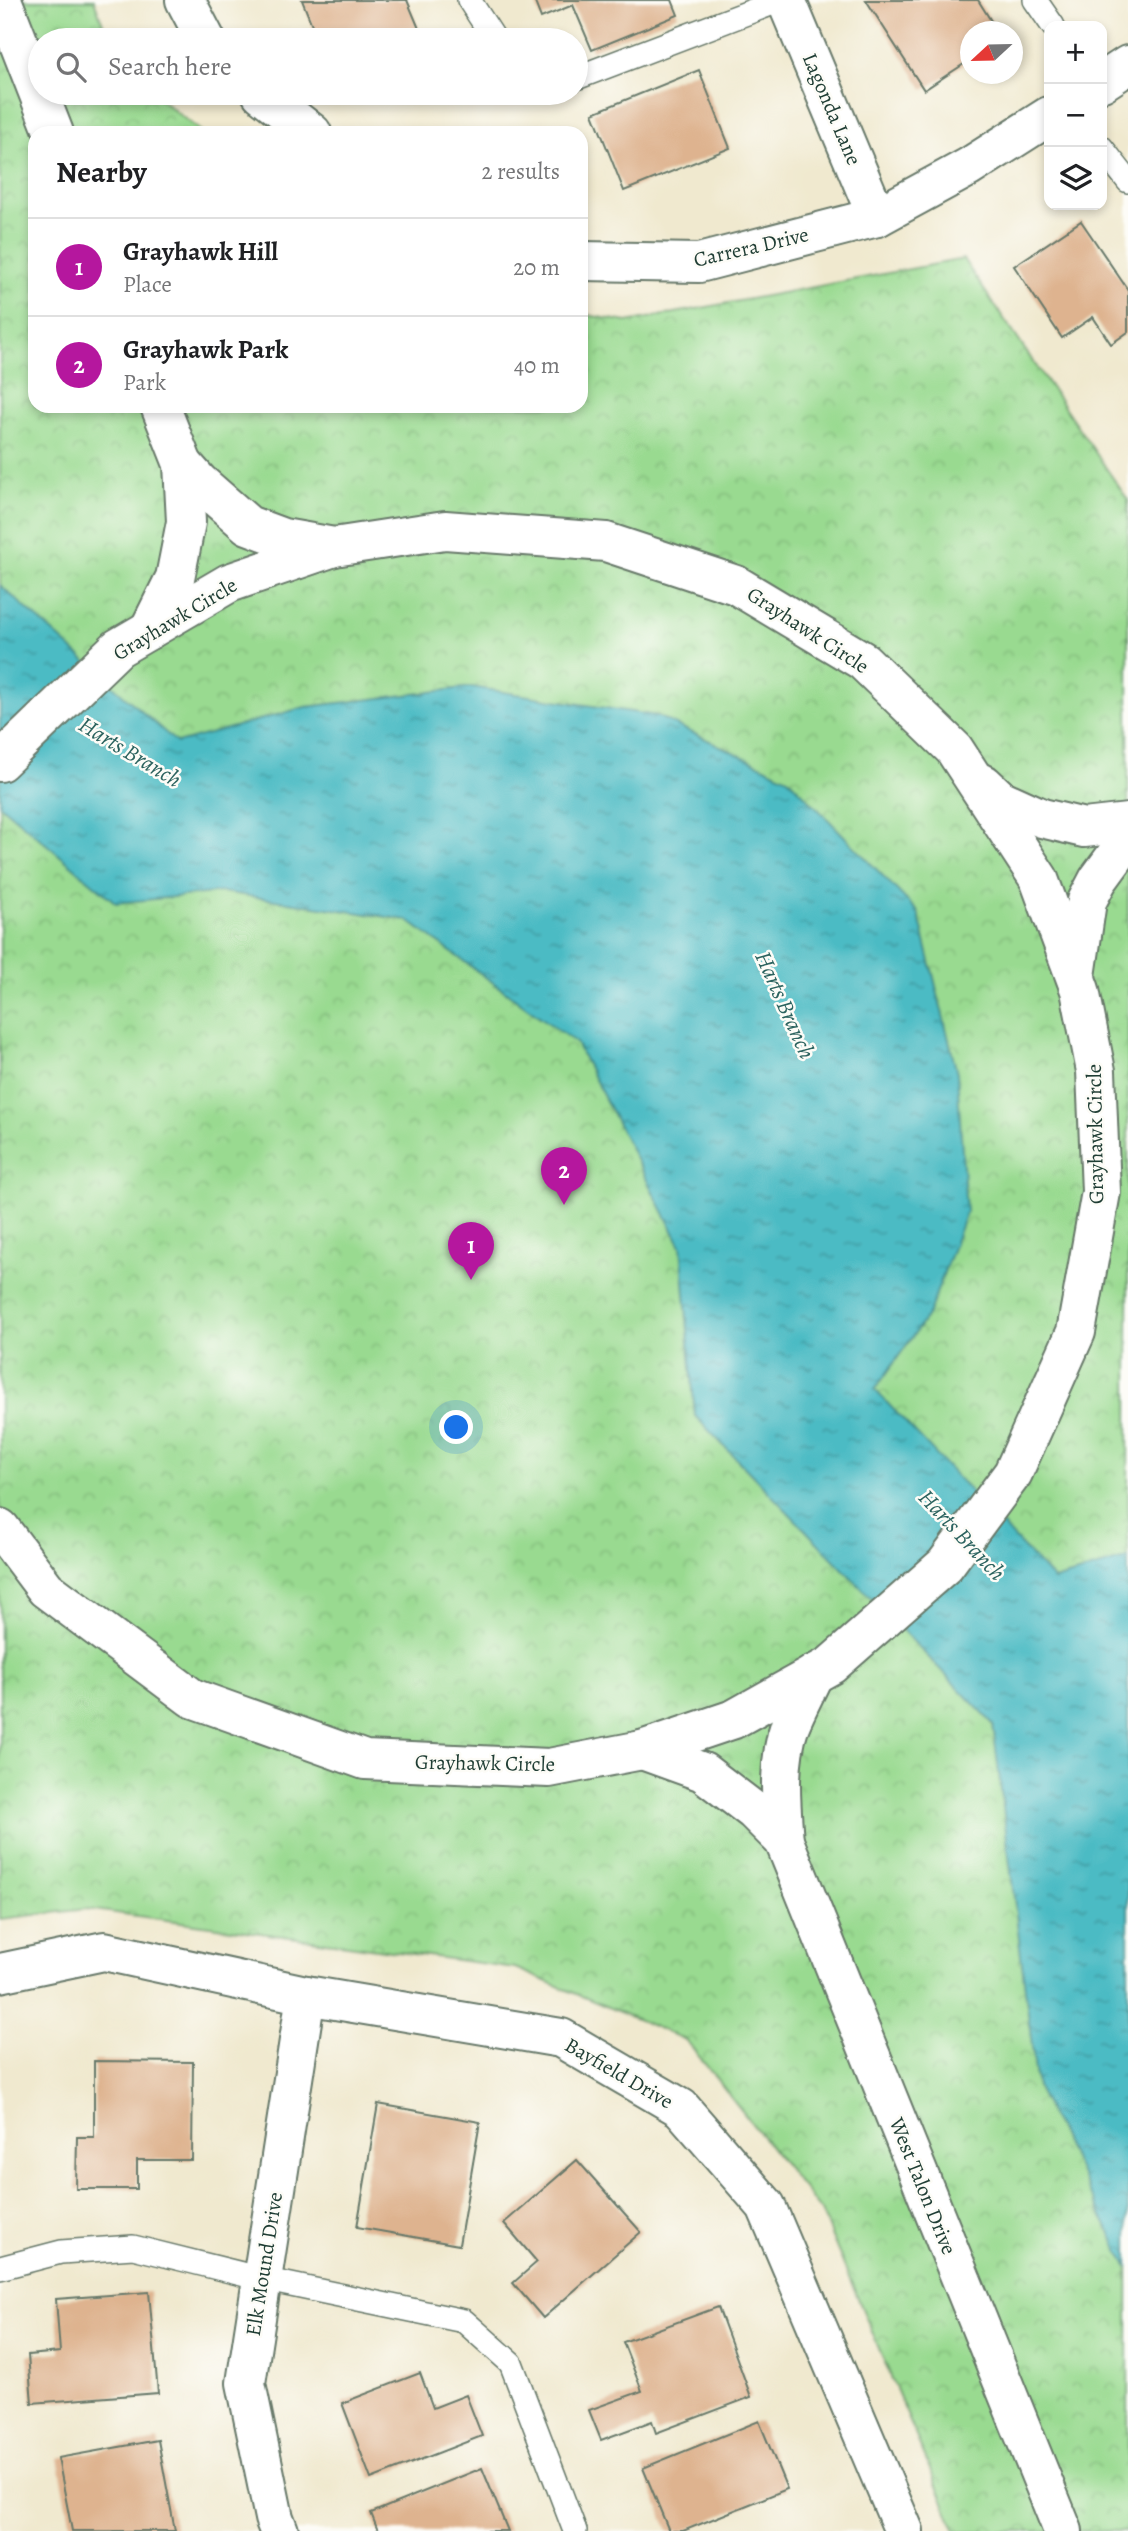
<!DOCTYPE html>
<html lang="en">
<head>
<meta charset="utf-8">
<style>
  :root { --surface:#fff; --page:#f6f6f6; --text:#202124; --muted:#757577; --line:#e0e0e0; --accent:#b5179e }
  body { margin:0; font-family:Alegreya,serif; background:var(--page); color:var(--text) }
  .controls { position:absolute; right:21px; top:21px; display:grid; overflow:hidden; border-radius:14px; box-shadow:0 4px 10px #0003 }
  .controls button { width:63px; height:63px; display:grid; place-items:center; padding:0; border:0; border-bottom:2px solid var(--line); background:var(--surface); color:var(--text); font:35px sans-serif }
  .compass { position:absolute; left:960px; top:21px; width:63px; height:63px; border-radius:50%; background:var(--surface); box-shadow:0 4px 10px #0003; rotate:248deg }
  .you { position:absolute; left:457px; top:1428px; width:24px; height:24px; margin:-18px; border:5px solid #fff; border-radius:50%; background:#1a73e8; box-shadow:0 0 0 10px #1a73e833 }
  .badge { display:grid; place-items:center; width:46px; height:46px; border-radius:50%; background:var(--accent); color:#fff; font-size:23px; font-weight:700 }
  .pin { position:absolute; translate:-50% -58px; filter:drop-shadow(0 2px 4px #0008) }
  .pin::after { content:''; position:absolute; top:37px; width:24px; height:21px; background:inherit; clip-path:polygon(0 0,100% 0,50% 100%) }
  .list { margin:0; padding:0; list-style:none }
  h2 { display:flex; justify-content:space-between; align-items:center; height:91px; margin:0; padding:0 28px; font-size:30px }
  h2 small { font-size:23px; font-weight:400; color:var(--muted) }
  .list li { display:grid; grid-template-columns:46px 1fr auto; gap:21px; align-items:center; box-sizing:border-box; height:98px; padding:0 28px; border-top:2px solid var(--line) }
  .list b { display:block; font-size:26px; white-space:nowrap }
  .list p { margin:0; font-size:23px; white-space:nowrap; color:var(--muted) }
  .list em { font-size:23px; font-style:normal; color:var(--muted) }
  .icon { flex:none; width:38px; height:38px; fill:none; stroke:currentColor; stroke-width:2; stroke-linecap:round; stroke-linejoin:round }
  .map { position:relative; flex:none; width:1128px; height:2531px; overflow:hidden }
  .search { position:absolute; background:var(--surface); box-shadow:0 4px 10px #0003; left:28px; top:28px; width:560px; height:77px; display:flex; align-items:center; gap:18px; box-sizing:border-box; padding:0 24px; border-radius:38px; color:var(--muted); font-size:26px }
  .panel { position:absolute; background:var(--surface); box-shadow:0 4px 10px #0003; left:28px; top:126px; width:560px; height:287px; border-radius:21px }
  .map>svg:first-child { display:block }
  .park { fill:url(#park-crowns); stroke:#5c8c62; stroke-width:2 }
  .water { fill:url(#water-ripples); stroke:#367c7c; stroke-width:2 }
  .building { fill:#deb38f }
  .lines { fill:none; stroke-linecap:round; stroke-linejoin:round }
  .service-casing { stroke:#68796a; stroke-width:26 }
  .minor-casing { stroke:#68796a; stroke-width:42 }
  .tertiary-casing { stroke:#68796a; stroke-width:42 }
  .service { stroke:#fff; stroke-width:23 }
  .minor { stroke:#fff; stroke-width:38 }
  .tertiary { stroke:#fff; stroke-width:38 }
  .labels { text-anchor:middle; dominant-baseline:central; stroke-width:5; stroke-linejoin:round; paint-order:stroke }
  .street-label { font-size:21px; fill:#1f3d34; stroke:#fdfcf7 }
  .water-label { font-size:23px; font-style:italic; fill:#2c635f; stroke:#fdfcf7 }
</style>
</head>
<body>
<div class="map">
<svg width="1128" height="2531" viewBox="0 0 1128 2531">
  <defs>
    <pattern id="park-crowns" width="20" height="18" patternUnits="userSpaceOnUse" patternTransform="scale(1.75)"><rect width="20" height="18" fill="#99da90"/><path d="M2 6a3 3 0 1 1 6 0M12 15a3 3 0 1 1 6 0" fill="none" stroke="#83bc7d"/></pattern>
    <pattern id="water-ripples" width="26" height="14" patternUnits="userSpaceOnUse" patternTransform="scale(1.75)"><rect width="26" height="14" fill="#4cbbc4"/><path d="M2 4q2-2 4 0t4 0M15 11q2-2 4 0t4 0" fill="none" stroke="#3f99a0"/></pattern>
  </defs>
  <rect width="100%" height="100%" fill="#fdfcf7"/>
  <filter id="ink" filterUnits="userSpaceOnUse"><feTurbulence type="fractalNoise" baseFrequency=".0143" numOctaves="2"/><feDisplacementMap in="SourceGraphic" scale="14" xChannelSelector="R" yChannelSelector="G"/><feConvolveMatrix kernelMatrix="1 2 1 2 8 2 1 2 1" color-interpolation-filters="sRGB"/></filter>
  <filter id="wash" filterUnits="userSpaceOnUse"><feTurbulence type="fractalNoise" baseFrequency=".00686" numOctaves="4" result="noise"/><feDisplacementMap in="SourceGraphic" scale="28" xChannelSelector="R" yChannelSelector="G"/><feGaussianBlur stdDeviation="1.57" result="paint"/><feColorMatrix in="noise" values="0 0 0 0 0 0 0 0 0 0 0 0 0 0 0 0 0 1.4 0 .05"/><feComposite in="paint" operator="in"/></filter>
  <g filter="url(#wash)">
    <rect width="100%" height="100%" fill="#f0e9cf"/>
    <polygon class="park" points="0,0 94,0 109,40 40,40 40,93 152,93 203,133 35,133 35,406 581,406 581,314 627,322 963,259 1128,500 1128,2531 956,2531 821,2211 686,2040 515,1968 87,1909 0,1919"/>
    <polygon class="water" points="0,585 177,743 305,707 472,687 657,716 788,778 918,912 957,1073 966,1212 929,1313 875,1390 1054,1580 1128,1558 1128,2268 1037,2088 993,1724 695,1416 681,1246 576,1043 407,920 222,892 116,903 0,805"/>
    <g id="blocks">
      <g class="building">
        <polygon points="302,0 407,0 420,31 397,40 318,40"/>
        <polygon points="534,0 672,0 678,15 592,50 573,5 541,18"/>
        <polygon points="866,0 978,0 998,32 970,32 970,60 924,90"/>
        <polygon points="699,70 730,148 624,191 593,113"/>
        <polygon points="1081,221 1128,290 1128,332 1111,344 1093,317 1062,338 1014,266"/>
        <polygon points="94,2061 193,2062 192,2160 137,2160 137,2189 76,2189 77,2137 94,2137"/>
        <polygon points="378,2104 480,2122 459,2245 357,2227"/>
        <polygon points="577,2160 641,2232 543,2318 513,2283 537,2262 504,2223"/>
        <polygon points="149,2292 158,2393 32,2403 28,2355 60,2352 56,2299"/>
        <polygon points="718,2307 751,2397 656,2433 652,2421 601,2440 589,2410 642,2391 623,2342"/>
        <polygon points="420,2373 433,2408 466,2395 482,2436 371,2479 342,2403"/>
        <polygon points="759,2421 787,2489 683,2531 669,2531 643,2468"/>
        <polygon points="158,2440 175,2531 72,2531 58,2458"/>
        <polygon points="482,2468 508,2531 378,2531 371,2513"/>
      </g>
    </g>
  </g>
  <g filter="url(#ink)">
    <use href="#blocks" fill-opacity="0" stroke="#68796a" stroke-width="2"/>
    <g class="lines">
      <defs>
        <g id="service">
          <polyline points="469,0 495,40"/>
          <polyline points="1035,0 1053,26"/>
          <polyline points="576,78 781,0"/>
          <polyline points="1102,148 1128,181"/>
          <polyline points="0,2268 61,2252 133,2247 262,2279 464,2321 511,2363 575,2531"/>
        </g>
        <g id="minor">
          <polyline points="2,0 54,133"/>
          <polyline points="185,0 206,40"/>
          <polyline points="786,0 877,217"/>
          <polyline points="1102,82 1128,65"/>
          <polyline points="261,93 312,133"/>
          <polyline points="581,261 699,263 877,217 969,167 1049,116"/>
          <polyline points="183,464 199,482 248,525 283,538 334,547"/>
          <polyline points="149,630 175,578 186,522 183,464 160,406"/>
          <path d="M814,1674C806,1691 797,1708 790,1725C777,1762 781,1802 784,1841L1063,2531"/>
          <polyline points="642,1750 703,1772 754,1811 784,1841"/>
          <polyline points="0,1973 104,1951 306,1995 561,2038 681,2108 766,2206 904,2531"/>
          <polyline points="279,2531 274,2518 246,2383 306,1995"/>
        </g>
        <g id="tertiary">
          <polyline points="0,762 118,648 229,583 334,547 445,530 606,542 736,585 863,661 954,749 1039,879 1080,990 1096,1071 1101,1192 1076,1332 1013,1473 945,1565 831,1665 734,1719 642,1750 549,1768 365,1760 192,1698 46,1589 0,1528"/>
          <polyline points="984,784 1000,799 1042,818 1084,828 1128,823"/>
          <polyline points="1076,976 1087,901 1098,880 1128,839"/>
        </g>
      </defs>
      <use href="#service" class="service-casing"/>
      <use href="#minor" class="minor-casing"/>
      <use href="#tertiary" class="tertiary-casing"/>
      <use href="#service" class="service"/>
      <use href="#minor" class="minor"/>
      <use href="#tertiary" class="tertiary"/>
    </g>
  </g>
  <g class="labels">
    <g class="street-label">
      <text transform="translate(832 109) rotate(67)">Lagonda Lane</text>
      <text transform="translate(751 247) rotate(-13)">Carrera Drive</text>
      <text transform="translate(175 619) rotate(-31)">Grayhawk Circle</text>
      <text transform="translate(808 630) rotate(33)">Grayhawk Circle</text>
      <text transform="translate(1095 1134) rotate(-91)">Grayhawk Circle</text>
      <text transform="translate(485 1763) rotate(1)">Grayhawk Circle</text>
      <text transform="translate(619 2073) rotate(30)">Bayfield Drive</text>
      <text transform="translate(923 2186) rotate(68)">West Talon Drive</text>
      <text transform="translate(264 2264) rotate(-81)">Elk Mound Drive</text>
    </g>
    <g class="water-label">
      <text transform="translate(130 752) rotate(31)">Harts Branch</text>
      <text transform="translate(785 1005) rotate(66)">Harts Branch</text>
      <text transform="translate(962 1535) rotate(47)">Harts Branch</text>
    </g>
  </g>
</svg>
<div class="controls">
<button>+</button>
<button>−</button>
<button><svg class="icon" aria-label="layers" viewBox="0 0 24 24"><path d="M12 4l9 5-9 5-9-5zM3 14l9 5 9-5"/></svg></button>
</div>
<svg class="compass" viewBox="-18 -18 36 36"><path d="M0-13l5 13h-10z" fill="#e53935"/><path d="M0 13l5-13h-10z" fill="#757577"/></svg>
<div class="you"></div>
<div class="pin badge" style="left:471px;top:1280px">1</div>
<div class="pin badge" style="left:564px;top:1205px">2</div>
<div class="search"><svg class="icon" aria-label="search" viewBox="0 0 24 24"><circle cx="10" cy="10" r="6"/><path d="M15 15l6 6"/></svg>Search here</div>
<section class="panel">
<h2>Nearby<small>2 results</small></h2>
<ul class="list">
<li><span class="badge">1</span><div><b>Grayhawk Hill</b><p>Place</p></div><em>20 m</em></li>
<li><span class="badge">2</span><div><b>Grayhawk Park</b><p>Park</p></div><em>40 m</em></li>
</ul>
</section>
</div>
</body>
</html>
